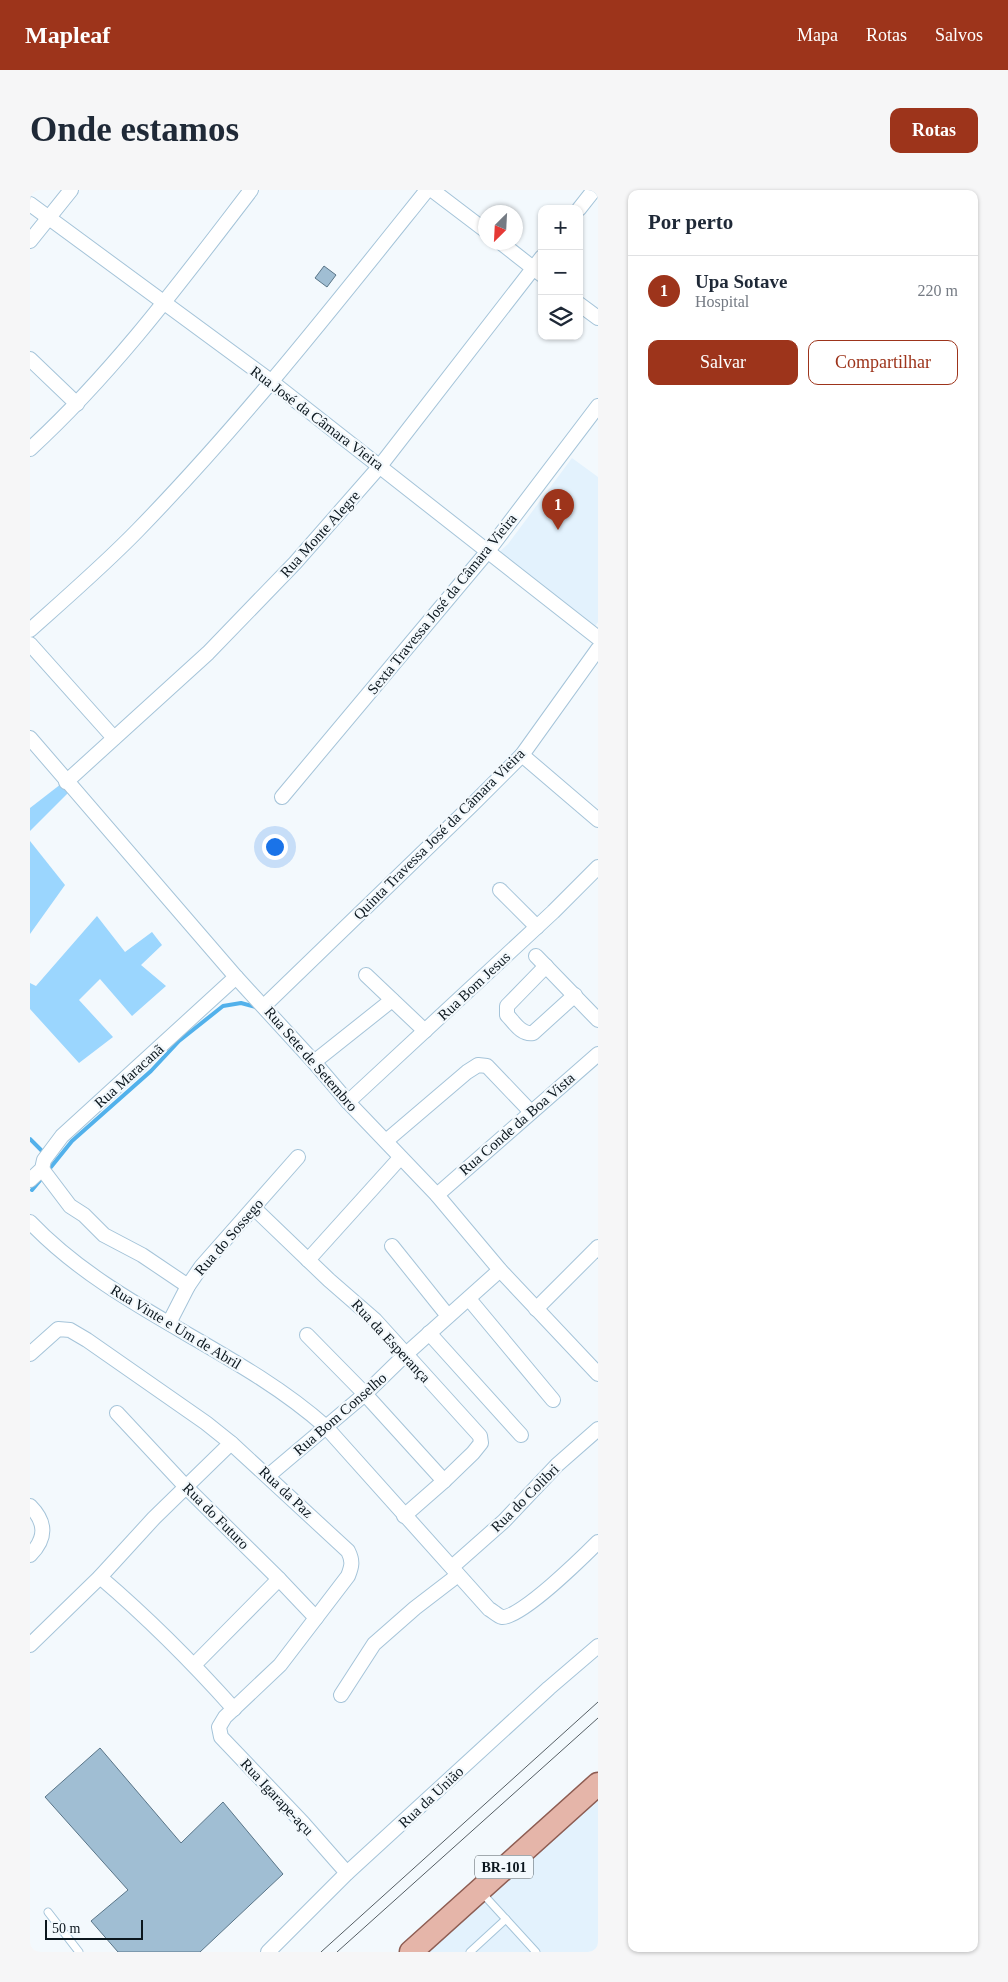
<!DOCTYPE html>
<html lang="pt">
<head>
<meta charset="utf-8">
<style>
  :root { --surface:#fff; --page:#f6f6f7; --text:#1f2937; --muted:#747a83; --line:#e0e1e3; --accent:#9d341b }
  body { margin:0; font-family:Georgia,serif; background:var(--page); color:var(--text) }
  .controls { position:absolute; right:15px; top:15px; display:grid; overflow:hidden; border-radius:10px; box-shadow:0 1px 4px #0004 }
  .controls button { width:45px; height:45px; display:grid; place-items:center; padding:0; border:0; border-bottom:1px solid var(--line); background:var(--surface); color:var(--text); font:25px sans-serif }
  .compass { position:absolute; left:448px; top:15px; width:45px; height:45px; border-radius:50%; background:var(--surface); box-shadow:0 1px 4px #0004; rotate:204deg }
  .scale { position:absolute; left:15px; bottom:12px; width:98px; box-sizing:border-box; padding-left:5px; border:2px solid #0c171e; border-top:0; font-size:14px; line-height:18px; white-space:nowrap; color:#0c171e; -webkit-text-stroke:4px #f3f9fd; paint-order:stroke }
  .you { position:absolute; left:244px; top:656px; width:18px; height:18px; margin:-12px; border:4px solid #fff; border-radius:50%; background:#1a73e8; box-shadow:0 0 0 8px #1a73e833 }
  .badge { display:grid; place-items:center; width:32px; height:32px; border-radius:50%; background:var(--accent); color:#fff; font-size:16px; font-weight:700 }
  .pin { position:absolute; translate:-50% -41px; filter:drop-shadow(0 1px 2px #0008) }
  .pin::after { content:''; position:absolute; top:26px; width:18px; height:15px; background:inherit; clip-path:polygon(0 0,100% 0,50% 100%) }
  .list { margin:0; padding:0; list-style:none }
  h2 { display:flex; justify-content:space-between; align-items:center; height:65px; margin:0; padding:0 20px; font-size:21px }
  h2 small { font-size:16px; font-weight:400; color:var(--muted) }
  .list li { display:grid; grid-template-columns:32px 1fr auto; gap:15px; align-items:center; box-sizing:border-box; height:70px; padding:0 20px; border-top:1px solid var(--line) }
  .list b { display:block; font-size:19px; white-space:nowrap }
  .list p { margin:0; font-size:16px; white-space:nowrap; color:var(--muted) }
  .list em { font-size:16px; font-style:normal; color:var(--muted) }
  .actions { display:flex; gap:10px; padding:15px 20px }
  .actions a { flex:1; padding:11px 0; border:1px solid var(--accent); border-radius:10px; text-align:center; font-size:18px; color:var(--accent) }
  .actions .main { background:var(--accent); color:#fff }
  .icon { flex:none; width:28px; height:28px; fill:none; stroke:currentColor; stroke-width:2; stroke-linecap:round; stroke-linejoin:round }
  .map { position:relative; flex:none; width:568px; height:1762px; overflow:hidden; border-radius:10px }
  header { display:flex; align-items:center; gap:30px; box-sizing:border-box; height:70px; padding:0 25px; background:var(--accent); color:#fff }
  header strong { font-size:24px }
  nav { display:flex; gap:28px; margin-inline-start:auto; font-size:18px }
  .intro { display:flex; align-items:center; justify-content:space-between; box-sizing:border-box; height:120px; padding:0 30px }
  h1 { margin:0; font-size:35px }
  .button { padding:12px 22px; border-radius:10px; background:var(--accent); color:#fff; font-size:18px; font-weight:700 }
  main { display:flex; gap:30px; padding:0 30px }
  aside { flex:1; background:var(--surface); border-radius:10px; box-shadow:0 1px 4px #0004 }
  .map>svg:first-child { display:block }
  .built { fill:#e3f2fd }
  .green { fill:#9bd6fe }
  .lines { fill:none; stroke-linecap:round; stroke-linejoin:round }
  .stream { stroke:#52b1eb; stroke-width:4 }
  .building { fill:#a0bed3; stroke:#597588 }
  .service-casing { stroke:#a5c4d9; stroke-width:9 }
  .minor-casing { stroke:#a5c4d9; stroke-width:16 }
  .primary-casing { stroke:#8e5d53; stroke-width:25 }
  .service { stroke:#fff; stroke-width:7 }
  .minor { stroke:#fff; stroke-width:14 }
  .primary { stroke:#e5b5a9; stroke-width:22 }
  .tram { stroke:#555e64; stroke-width:1 }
  .labels { text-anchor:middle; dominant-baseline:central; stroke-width:4.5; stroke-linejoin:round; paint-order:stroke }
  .shield { fill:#f3f9fd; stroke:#515b61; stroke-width:1 }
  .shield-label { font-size:14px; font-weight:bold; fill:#0c171e }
  .street-label { font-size:15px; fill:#0c171e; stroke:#f3f9fd }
</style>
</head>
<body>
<header>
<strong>Mapleaf</strong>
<nav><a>Mapa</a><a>Rotas</a><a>Salvos</a></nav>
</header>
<div class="intro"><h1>Onde estamos</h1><a class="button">Rotas</a></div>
<main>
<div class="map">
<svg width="568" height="1762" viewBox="0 0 568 1762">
  <rect width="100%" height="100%" fill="#f3f9fd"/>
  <g class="built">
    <polygon points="542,268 568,287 568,432 564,438 467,364 478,354"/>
    <polygon points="568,1599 568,1762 389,1762"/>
  </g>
  <g class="green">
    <polygon points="31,594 38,603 0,641 0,618"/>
    <polygon points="0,651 35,695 0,744"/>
    <polygon points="67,726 95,762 122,742 132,755 111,775 136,796 102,826 70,789 49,810 83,847 49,873 0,819 0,793 6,796"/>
  </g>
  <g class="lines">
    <g class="stream">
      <polyline points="0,949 14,963"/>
      <polyline points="21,977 42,951 121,881 149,851 193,816 211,813 226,817"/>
      <polyline points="2,1000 12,988"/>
    </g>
  </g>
  <g class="building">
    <polygon points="294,76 306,85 297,97 285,88"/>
    <polygon points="70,1558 151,1653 193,1612 253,1684 170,1762 88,1762 61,1731 98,1700 15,1607"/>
  </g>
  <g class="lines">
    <defs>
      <g id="service">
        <polyline points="452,1703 506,1762"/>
        <polyline points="18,1722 49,1762"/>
        <polyline points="440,1762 476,1729"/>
      </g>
      <g id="minor">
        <polyline points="402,0 456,41"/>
        <polyline points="0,14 242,192 568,448"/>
        <polyline points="549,19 564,0"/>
        <polyline points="0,51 41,0"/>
        <polyline points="470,52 512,85"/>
        <polyline points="549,114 568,128"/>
        <polyline points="0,169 47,214"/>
        <path d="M0,259C84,182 152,90 221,0"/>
        <path d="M0,440C37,407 74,375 108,340C212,233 304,116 397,0"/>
        <polyline points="0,454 84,548"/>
        <polyline points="0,548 206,787 284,872 318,912 407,1005 470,1080 568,1184"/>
        <polyline points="492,565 568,630"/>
        <polyline points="36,592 178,463 265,373 350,276 512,67"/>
        <polyline points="252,607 458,361 568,216"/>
        <polyline points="470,700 507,737"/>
        <polyline points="506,766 568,830"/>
        <path d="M516,776L477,816V825C484,832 491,845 503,843L545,805"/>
        <polyline points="336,785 395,841"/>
        <polyline points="234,816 443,614 492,565 568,459"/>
        <polyline points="284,872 362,810"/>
        <polyline points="318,912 523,722 568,677"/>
        <polyline points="356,951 437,882 448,875 457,876 501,922"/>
        <polyline points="12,979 40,1016 54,1025 74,1045 112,1065 158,1096"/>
        <polyline points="0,990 12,979 14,970 32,946 206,787"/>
        <polyline points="407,1005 568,864"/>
        <polyline points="224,1018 299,1090 345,1130 450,1246 451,1253 443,1263 414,1291 374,1326"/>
        <path d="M0,1032C84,1120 206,1157 296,1237L459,1419C463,1421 468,1426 472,1427C490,1429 554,1366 568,1352"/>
        <polyline points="362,1056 418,1126"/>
        <polyline points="278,1070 370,968"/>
        <polyline points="439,1109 523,1210"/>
        <polyline points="506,1119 568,1057"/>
        <polyline points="139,1133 158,1096 171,1077 268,967"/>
        <polyline points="399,1143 491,1245"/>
        <polyline points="277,1145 335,1204 414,1291"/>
        <path d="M0,1164L28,1139L40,1140L57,1150L176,1233L201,1253L318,1361C323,1371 322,1376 318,1386L250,1475L195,1527L189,1537L191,1547L273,1633L317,1683"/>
        <polyline points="87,1223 156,1297 249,1389 286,1428"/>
        <polyline points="238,1286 335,1204 375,1165 470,1080"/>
        <path d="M0,1316C16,1332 17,1348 0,1365"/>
        <polyline points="422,1377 474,1331 527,1275 568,1239"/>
        <path d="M70,1387C118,1428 162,1472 204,1519"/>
        <polyline points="0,1455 70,1387 124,1328 201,1253"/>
        <polyline points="164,1475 249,1389"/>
        <polyline points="311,1505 344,1454 385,1418 428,1385"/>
        <polyline points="238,1762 317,1683 519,1498 568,1456"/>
      </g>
      <polyline id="primary" points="381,1762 568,1594"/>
    </defs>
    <use href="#service" class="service-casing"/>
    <use href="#minor" class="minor-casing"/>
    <use href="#primary" class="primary-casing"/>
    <use href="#service" class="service"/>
    <use href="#minor" class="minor"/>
    <use href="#primary" class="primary"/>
    <g class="tram">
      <polyline points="291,1762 568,1512"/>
      <polyline points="307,1762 568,1528"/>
    </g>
  </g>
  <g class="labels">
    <rect class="shield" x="445" y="1665.5" width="58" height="23" rx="4"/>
    <g class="shield-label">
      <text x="474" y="1677">BR-101</text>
    </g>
    <g class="street-label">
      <text transform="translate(287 228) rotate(37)">Rua José da Câmara Vieira</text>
      <text transform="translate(290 344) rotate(-48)">Rua Monte Alegre</text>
      <text transform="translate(412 414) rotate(-51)">Sexta Travessa José da Câmara Vieira</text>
      <text transform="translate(409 644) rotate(-45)">Quinta Travessa José da Câmara Vieira</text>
      <text transform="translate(444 796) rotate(-43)">Rua Bom Jesus</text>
      <text transform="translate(281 869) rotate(49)">Rua Sete de Setembro</text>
      <text transform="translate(99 886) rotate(-42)">Rua Maracanã</text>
      <text transform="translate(487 934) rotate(-41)">Rua Conde da Boa Vista</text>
      <text transform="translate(199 1047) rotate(-49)">Rua do Sossego</text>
      <text transform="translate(146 1137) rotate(31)">Rua Vinte e Um de Abril</text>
      <text transform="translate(361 1151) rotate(47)">Rua da Esperança</text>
      <text transform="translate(310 1224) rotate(-41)">Rua Bom Conselho</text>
      <text transform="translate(256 1302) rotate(43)">Rua da Paz</text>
      <text transform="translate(495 1308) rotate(-45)">Rua do Colibri</text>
      <text transform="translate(186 1326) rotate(45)">Rua do Futuro</text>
      <text transform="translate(247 1607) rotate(47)">Rua Igarape-açu</text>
      <text transform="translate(401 1607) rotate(-43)">Rua da União</text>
    </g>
  </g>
</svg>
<div class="controls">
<button>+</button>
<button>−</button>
<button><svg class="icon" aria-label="layers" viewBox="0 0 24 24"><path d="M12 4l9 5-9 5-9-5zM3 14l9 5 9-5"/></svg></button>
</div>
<svg class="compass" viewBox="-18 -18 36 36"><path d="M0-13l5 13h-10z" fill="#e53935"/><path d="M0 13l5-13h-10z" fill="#747a83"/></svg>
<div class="scale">50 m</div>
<div class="you"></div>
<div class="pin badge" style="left:528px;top:340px">1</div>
</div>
<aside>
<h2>Por perto<small></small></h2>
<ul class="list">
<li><span class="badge">1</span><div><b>Upa Sotave</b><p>Hospital</p></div><em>220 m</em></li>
</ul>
<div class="actions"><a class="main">Salvar</a><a>Compartilhar</a></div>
</aside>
</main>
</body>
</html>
